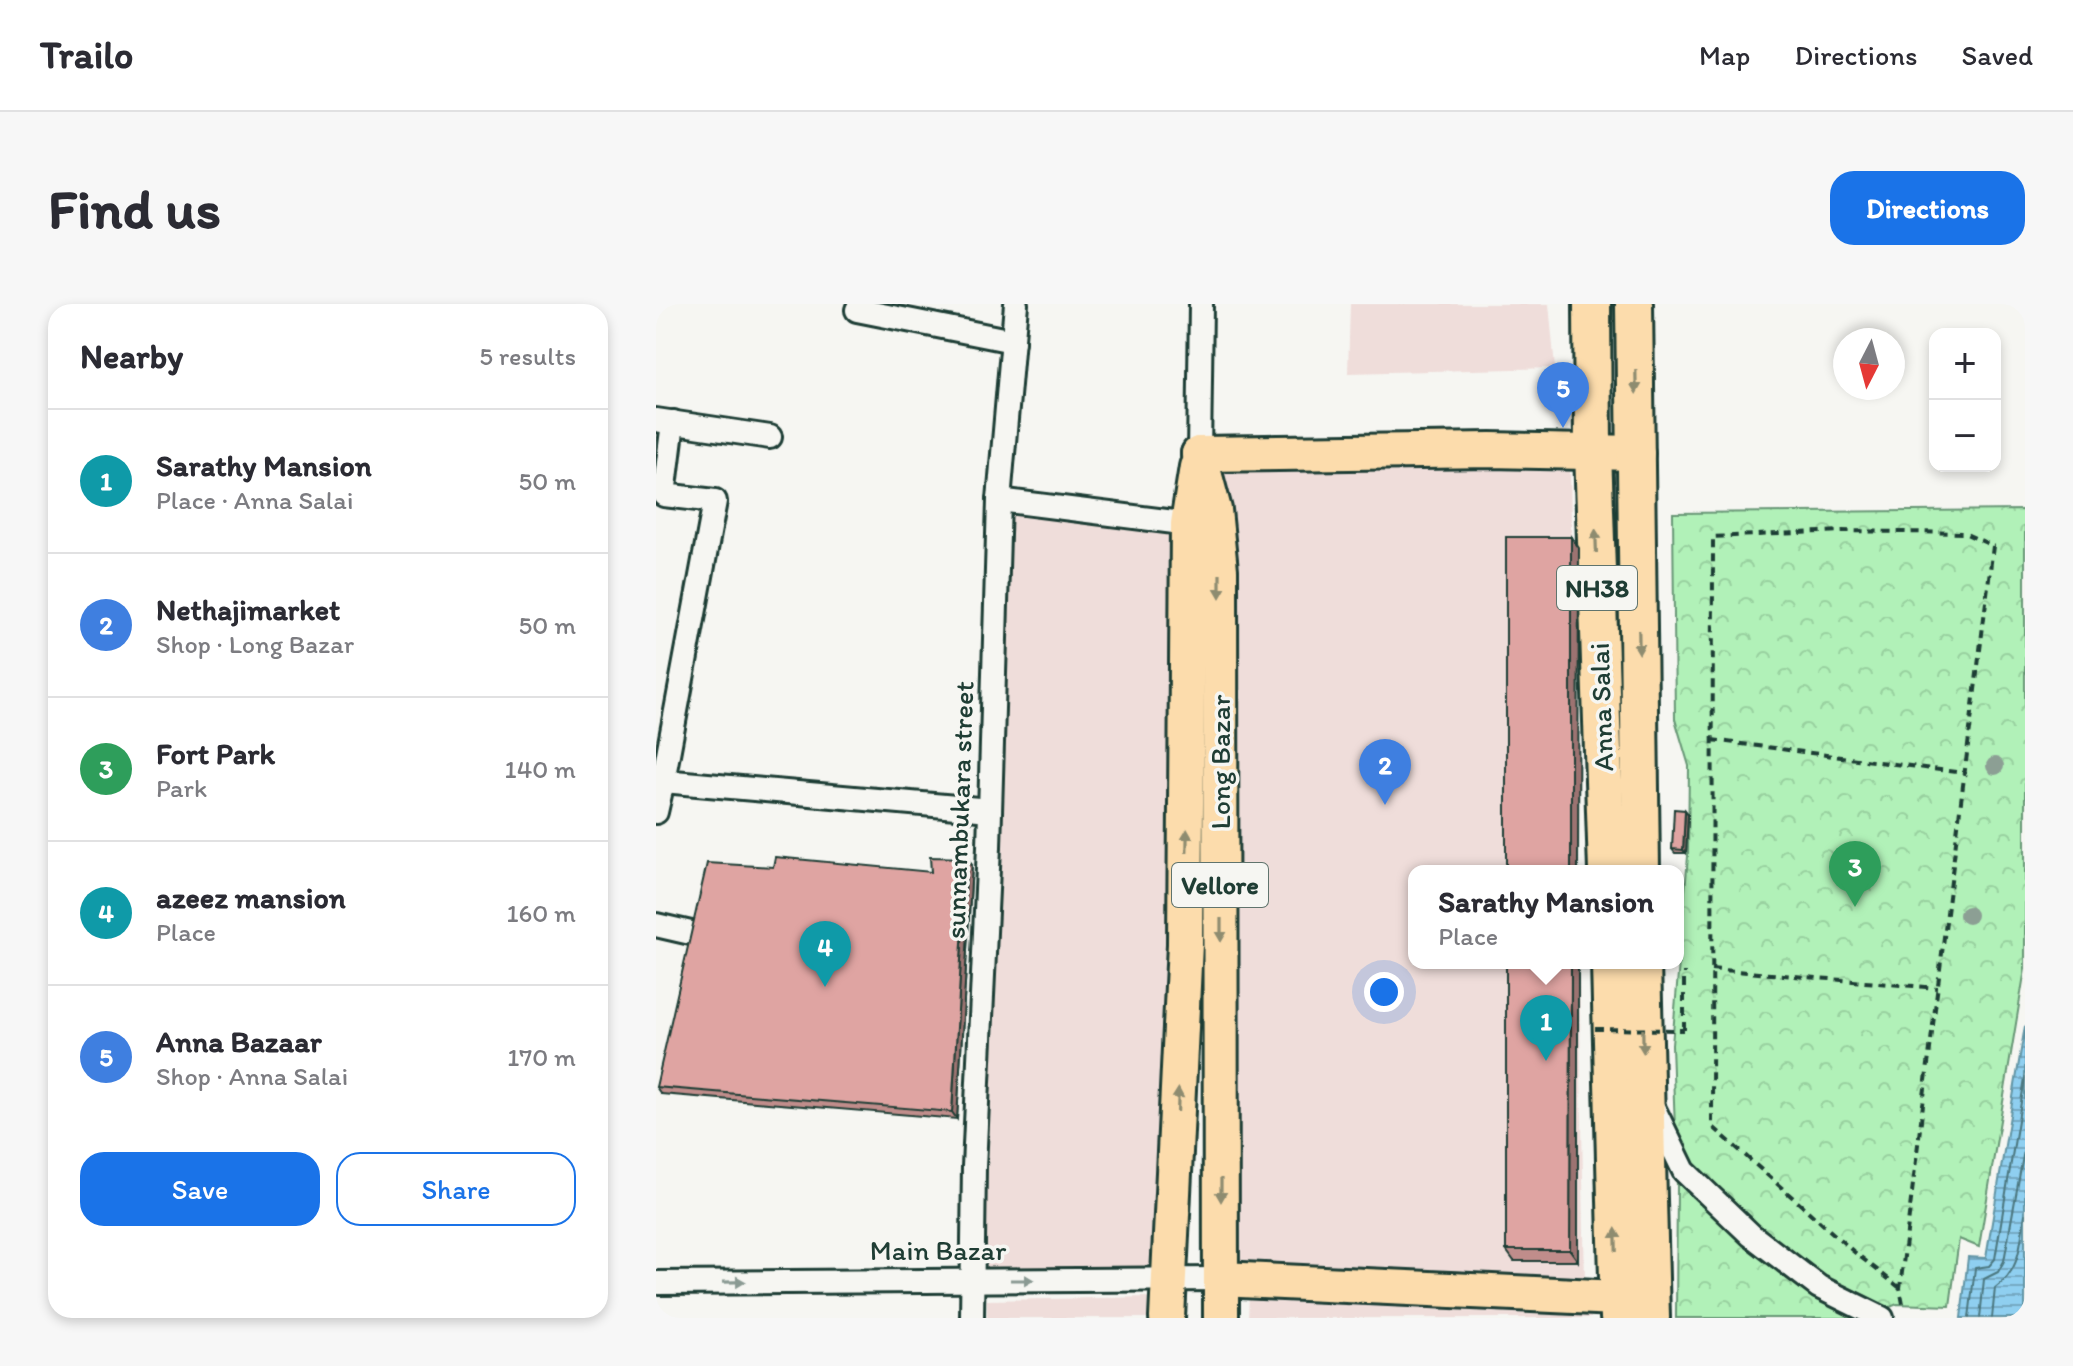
<!DOCTYPE html>
<html lang="en">
<head>
<meta charset="utf-8">
<style>
  :root { --surface:#fff; --page:#f7f7f7; --text:#2b2b33; --muted:#7c7c81; --line:#e1e1e2; --accent:#1a73e8 }
  body { margin:0; font-family:Itim,sans-serif; background:var(--page); color:var(--text) }
  .controls { position:absolute; right:24px; top:24px; display:grid; overflow:hidden; border-radius:16px; box-shadow:0 4px 12px #0003 }
  .controls button { width:72px; height:72px; display:grid; place-items:center; padding:0; border:0; border-bottom:2px solid var(--line); background:var(--surface); color:var(--text); font:40px sans-serif }
  .compass { position:absolute; left:1177px; top:24px; width:72px; height:72px; border-radius:50%; background:var(--surface); box-shadow:0 4px 12px #0003; rotate:186deg }
  .you { position:absolute; left:728px; top:688px; width:28px; height:28px; margin:-20px; border:6px solid #fff; border-radius:50%; background:#1a73e8; box-shadow:0 0 0 12px #1a73e833 }
  .badge { display:grid; place-items:center; width:52px; height:52px; border-radius:50%; background:var(--accent); color:#fff; font-size:26px; font-weight:700 }
  .pin { position:absolute; translate:-50% -66px; filter:drop-shadow(0 2px 4px #0008) }
  .pin::after { content:''; position:absolute; top:42px; width:28px; height:24px; background:inherit; clip-path:polygon(0 0,100% 0,50% 100%) }
  .popup { position:absolute; left:752px; top:561px; width:276px; height:104px; box-sizing:border-box; display:grid; place-content:center; border-radius:16px; background:var(--surface); filter:drop-shadow(0 2px 6px #0005); font-size:26px; white-space:nowrap; color:var(--muted) }
  .popup b { font-size:30px; color:var(--text) }
  .popup::after { content:''; position:absolute; left:50%; top:100%; margin-left:-16px; border:16px solid transparent; border-top-color:var(--surface) }
  .list { margin:0; padding:0; list-style:none }
  h2 { display:flex; justify-content:space-between; align-items:center; height:104px; margin:0; padding:0 32px; font-size:34px }
  h2 small { font-size:26px; font-weight:400; color:var(--muted) }
  .list li { display:grid; grid-template-columns:52px 1fr auto; gap:24px; align-items:center; box-sizing:border-box; height:144px; padding:0 32px; border-top:2px solid var(--line) }
  .list b { display:block; font-size:30px; white-space:nowrap }
  .list p { margin:0; font-size:26px; white-space:nowrap; color:var(--muted) }
  .list em { font-size:26px; font-style:normal; color:var(--muted) }
  .actions { display:flex; gap:16px; padding:24px 32px }
  .actions a { flex:1; padding:18px 0; border:2px solid var(--accent); border-radius:24px; text-align:center; font-size:28px; color:var(--accent) }
  .actions .main { background:var(--accent); color:#fff }
  .map { position:relative; flex:none; width:1369px; height:1014px; overflow:hidden; border-radius:24px }
  header { display:flex; align-items:center; gap:48px; box-sizing:border-box; height:112px; padding:0 40px; background:var(--surface); border-bottom:2px solid var(--line) }
  header strong { font-size:38px }
  nav { display:flex; gap:44px; margin-inline-start:auto; font-size:28px }
  .intro { display:flex; align-items:center; justify-content:space-between; box-sizing:border-box; height:192px; padding:0 48px }
  h1 { margin:0; font-size:56px }
  .button { padding:20px 36px; border-radius:24px; background:var(--accent); color:#fff; font-size:28px; font-weight:700 }
  main { display:flex; gap:48px; padding:0 48px }
  aside { flex:1; background:var(--surface); border-radius:24px; box-shadow:0 4px 12px #0003 }
  .map>svg:first-child { display:block }
  .built { fill:#efddda }
  .park { fill:url(#park-crowns); stroke:#689776; stroke-width:2 }
  .water { fill:url(#water-rules); stroke:#6295a5; stroke-width:2 }
  .lines { fill:none; stroke-linecap:round; stroke-linejoin:round }
  .shore { stroke:#4c777f; stroke-width:2 }
  .minor-casing { stroke:#1f3d34; stroke-width:28 }
  .primary-casing { stroke:#1f3d34; stroke-width:40 }
  .trunk-casing { stroke:#1f3d34; stroke-width:42 }
  .path { stroke:#1f3d34; stroke-width:4; stroke-dasharray:8 6; stroke-linecap:butt }
  .minor { stroke:#f6f6f2; stroke-width:22 }
  .primary { stroke:#fcdcac; stroke-width:34 }
  .trunk { stroke:#fcdcac; stroke-width:36 }
  .path-bridge { stroke:#1f3d34; stroke-width:4; stroke-dasharray:8 6; stroke-linecap:butt }
  .tree { fill:#8c9f94 }
  .wall { fill:#c08d8b; stroke:#1f3d34; stroke-width:2 }
  .shaded-wall { fill:#9c7371; stroke:#1f3d34; stroke-width:2 }
  .building { fill:#dfa4a2; stroke:#1f3d34; stroke-width:2 }
  .oneway { fill:#8e8c70 }
  .oneway2 { fill:#8a9a93 }
  .labels { text-anchor:middle; dominant-baseline:central; stroke-width:7; stroke-linejoin:round; paint-order:stroke }
  .shield { fill:#f6f6f2; stroke:#60746d; stroke-width:2 }
  .shield-label { font-size:26px; font-weight:bold; fill:#1f3d34 }
  .street-label { font-size:28px; fill:#1f3d34; stroke:#f6f6f2 }
</style>
</head>
<body>
<header>
<strong>Trailo</strong>
<nav><a>Map</a><a>Directions</a><a>Saved</a></nav>
</header>
<div class="intro"><h1>Find us</h1><a class="button">Directions</a></div>
<main>
<aside>
<h2>Nearby<small>5 results</small></h2>
<ul class="list">
<li><span class="badge" style="background:#0f9aa8">1</span><div><b>Sarathy Mansion</b><p>Place · Anna Salai</p></div><em>50 m</em></li>
<li><span class="badge" style="background:#3f7fe0">2</span><div><b>Nethajimarket</b><p>Shop · Long Bazar</p></div><em>50 m</em></li>
<li><span class="badge" style="background:#2e9e5b">3</span><div><b>Fort Park</b><p>Park</p></div><em>140 m</em></li>
<li><span class="badge" style="background:#0f9aa8">4</span><div><b>azeez mansion</b><p>Place</p></div><em>160 m</em></li>
<li><span class="badge" style="background:#3f7fe0">5</span><div><b>Anna Bazaar</b><p>Shop · Anna Salai</p></div><em>170 m</em></li>
</ul>
<div class="actions"><a class="main">Save</a><a>Share</a></div>
</aside>
<div class="map">
<svg width="1369" height="1014" viewBox="0 0 1369 1014">
  <defs>
    <pattern id="park-crowns" width="20" height="18" patternUnits="userSpaceOnUse" patternTransform="scale(2)"><rect width="20" height="18" fill="#b1f1b8"/><path d="M2 6a3 3 0 1 1 6 0M12 15a3 3 0 1 1 6 0" fill="none" stroke="#98d09f"/></pattern>
    <pattern id="water-rules" width="6" height="5" patternUnits="userSpaceOnUse" patternTransform="scale(2)"><rect width="6" height="5" fill="#8fcff0"/><path d="M0 2.5h6" fill="none" stroke="#74a9c3"/></pattern>
  </defs>
  <rect width="100%" height="100%" fill="#f6f6f2"/>
  <filter id="ink" filterUnits="userSpaceOnUse"><feTurbulence type="fractalNoise" baseFrequency=".0125" numOctaves="2"/><feDisplacementMap in="SourceGraphic" scale="16" xChannelSelector="R" yChannelSelector="G"/><feConvolveMatrix kernelMatrix="1 2 1 2 8 2 1 2 1" color-interpolation-filters="sRGB"/></filter>
  <g filter="url(#ink)">
    <g class="built">
      <polygon points="694,0 893,0 899,64 692,69"/>
      <polygon points="557,160 914,164 921,567 758,567 758,659 923,659 929,982 574,965"/>
      <polygon points="351,210 523,230 523,458 496,966 327,965"/>
      <polygon points="593,992 935,1002 935,1014 592,1014"/>
      <polygon points="497,993 496,1014 331,1014 331,996"/>
    </g>
    <polygon class="park" points="1369,206 1369,665 1323,943 1303,935 1294,1002 1241,1000 1209,1014 1020,1014 1021,882 1016,741 1032,552 1033,462 1019,415 1017,209"/>
    <polygon class="water" points="1369,722 1369,1014 1305,1014 1312,953 1330,954"/>
    <g class="lines">
      <g class="shore">
        <polyline points="1313,1014 1319,964 1333,962 1339,955 1369,774"/>
        <polyline points="1324,1014 1328,975 1342,968 1348,957 1369,841"/>
        <path d="M1336,1014L1339,984C1365,966 1364,940 1369,910"/>
      </g>
      <defs>
        <g id="minor">
          <polyline points="201,6 357,37"/>
          <polyline points="0,116 114,133"/>
          <polyline points="17,118 8,191 59,197 7,477 334,506"/>
          <polyline points="543,150 545,0"/>
          <polyline points="343,196 542,221"/>
          <polyline points="0,508 7,477"/>
          <polyline points="0,621 61,635"/>
          <polyline points="996,801 1028,867 1095,931 1163,983 1226,1014"/>
          <polyline points="0,979 565,975"/>
          <polyline points="316,1014 318,863 333,543 343,196 360,0"/>
        </g>
        <g id="primary">
          <polyline points="543,150 558,206 564,266 565,1014"/>
          <polyline points="543,150 835,146 981,149"/>
          <polyline points="565,975 961,994"/>
          <polyline points="511,1014 529,640 532,220 541,163"/>
        </g>
        <g id="trunk">
          <polyline points="936,0 937,147 951,567"/>
          <polyline points="978,0 985,567"/>
          <polyline points="954,659 963,1014"/>
          <polyline points="986,659 995,1014"/>
        </g>
      </defs>
      <use href="#minor" class="minor-casing"/>
      <use href="#primary" class="primary-casing"/>
      <use href="#trunk" class="trunk-casing"/>
      <g class="path">
        <polyline points="1056,436 1307,469"/>
        <polyline points="1055,665 1281,684"/>
        <polyline points="1028,726 1028,668"/>
        <polyline points="1244,984 1197,947 1056,822 1057,233 1186,227 1308,229 1337,242 1244,984 1248,1005"/>
      </g>
      <use href="#minor" class="minor"/>
      <use href="#primary" class="primary"/>
      <use href="#trunk" class="trunk"/>
      <polyline class="path-bridge" points="939,725 1028,726"/>
    </g>
    <g class="tree">
      <circle cx="1339" cy="462" r="9"/>
      <circle cx="1312" cy="611" r="9"/>
    </g>
    <g class="wall">
      <polygon points="1029,506 1032,510 1030,549 1019,549 1016,545"/>
      <polygon points="316,561 301,815 5,790 0,783 275,568"/>
      <polygon points="850,659 922,957 858,957 850,946"/>
    </g>
    <g class="shaded-wall">
      <polygon points="915,233 923,244 922,567 915,567"/>
      <polygon points="1029,506 1032,510 1030,549 1027,546"/>
      <polygon points="311,554 316,561 301,815 296,808"/>
      <polygon points="915,659 922,659 922,957 914,946"/>
    </g>
    <g class="building">
      <rect x="850" y="233" width="65" height="334"/>
      <polygon points="1018,505 1029,506 1027,546 1016,545"/>
      <polygon points="119,553 275,568 274,553 311,554 296,808 0,783 51,559 117,563"/>
      <polygon points="850,659 915,659 914,946 850,946"/>
    </g>
    <defs><path id="oneway-solid" d="M-6-.8H1V-3.2L6.5 0L1 3.2V.8H-6Z" transform="scale(2)"/></defs>
    <g class="oneway">
      <use href="#oneway-solid" transform="translate(980 78) rotate(89)"/>
      <use href="#oneway-solid" transform="translate(940 237) rotate(-92)"/>
      <use href="#oneway-solid" transform="translate(564 282) rotate(90)"/>
      <use href="#oneway-solid" transform="translate(983 338) rotate(89)"/>
      <use href="#oneway-solid" transform="translate(531 537) rotate(-89)"/>
      <use href="#oneway-solid" transform="translate(565 626) rotate(90)"/>
      <use href="#oneway-solid" transform="translate(987 737) rotate(89)"/>
      <use href="#oneway-solid" transform="translate(522 796) rotate(-88)"/>
      <use href="#oneway-solid" transform="translate(565 886) rotate(90)"/>
      <use href="#oneway-solid" transform="translate(960 936) rotate(-91)"/>
    </g>
    <g class="oneway2">
      <use href="#oneway-solid" transform="translate(366 976)"/>
      <use href="#oneway-solid" transform="translate(78 978) rotate(-1)"/>
    </g>
  </g>
  <g class="labels">
    <g class="shield">
      <rect x="901" y="262" width="80" height="44" rx="6"/>
      <rect x="516" y="559" width="96" height="44" rx="6"/>
    </g>
    <g class="shield-label">
      <text x="941" y="284">NH38</text>
      <text x="564" y="581">Vellore</text>
    </g>
    <g class="street-label">
      <text transform="translate(945 403) rotate(-92)">Anna Salai</text>
      <text transform="translate(564 458) rotate(-90)">Long Bazar</text>
      <text transform="translate(303 506) rotate(-88)">sunnambukara street</text>
      <text x="282" y="946">Main Bazar</text>
    </g>
  </g>
</svg>
<div class="controls">
<button>+</button>
<button>−</button>
</div>
<svg class="compass" viewBox="-18 -18 36 36"><path d="M0-13l5 13h-10z" fill="#e53935"/><path d="M0 13l5-13h-10z" fill="#7c7c81"/></svg>
<div class="you"></div>
<div class="pin badge" style="left:890px;top:757px;background:#0f9aa8">1</div>
<div class="popup"><b>Sarathy Mansion</b>Place</div>
<div class="pin badge" style="left:729px;top:501px;background:#3f7fe0">2</div>
<div class="pin badge" style="left:1199px;top:603px;background:#2e9e5b">3</div>
<div class="pin badge" style="left:169px;top:683px;background:#0f9aa8">4</div>
<div class="pin badge" style="left:907px;top:124px;background:#3f7fe0">5</div>
</div>
</main>
</body>
</html>
